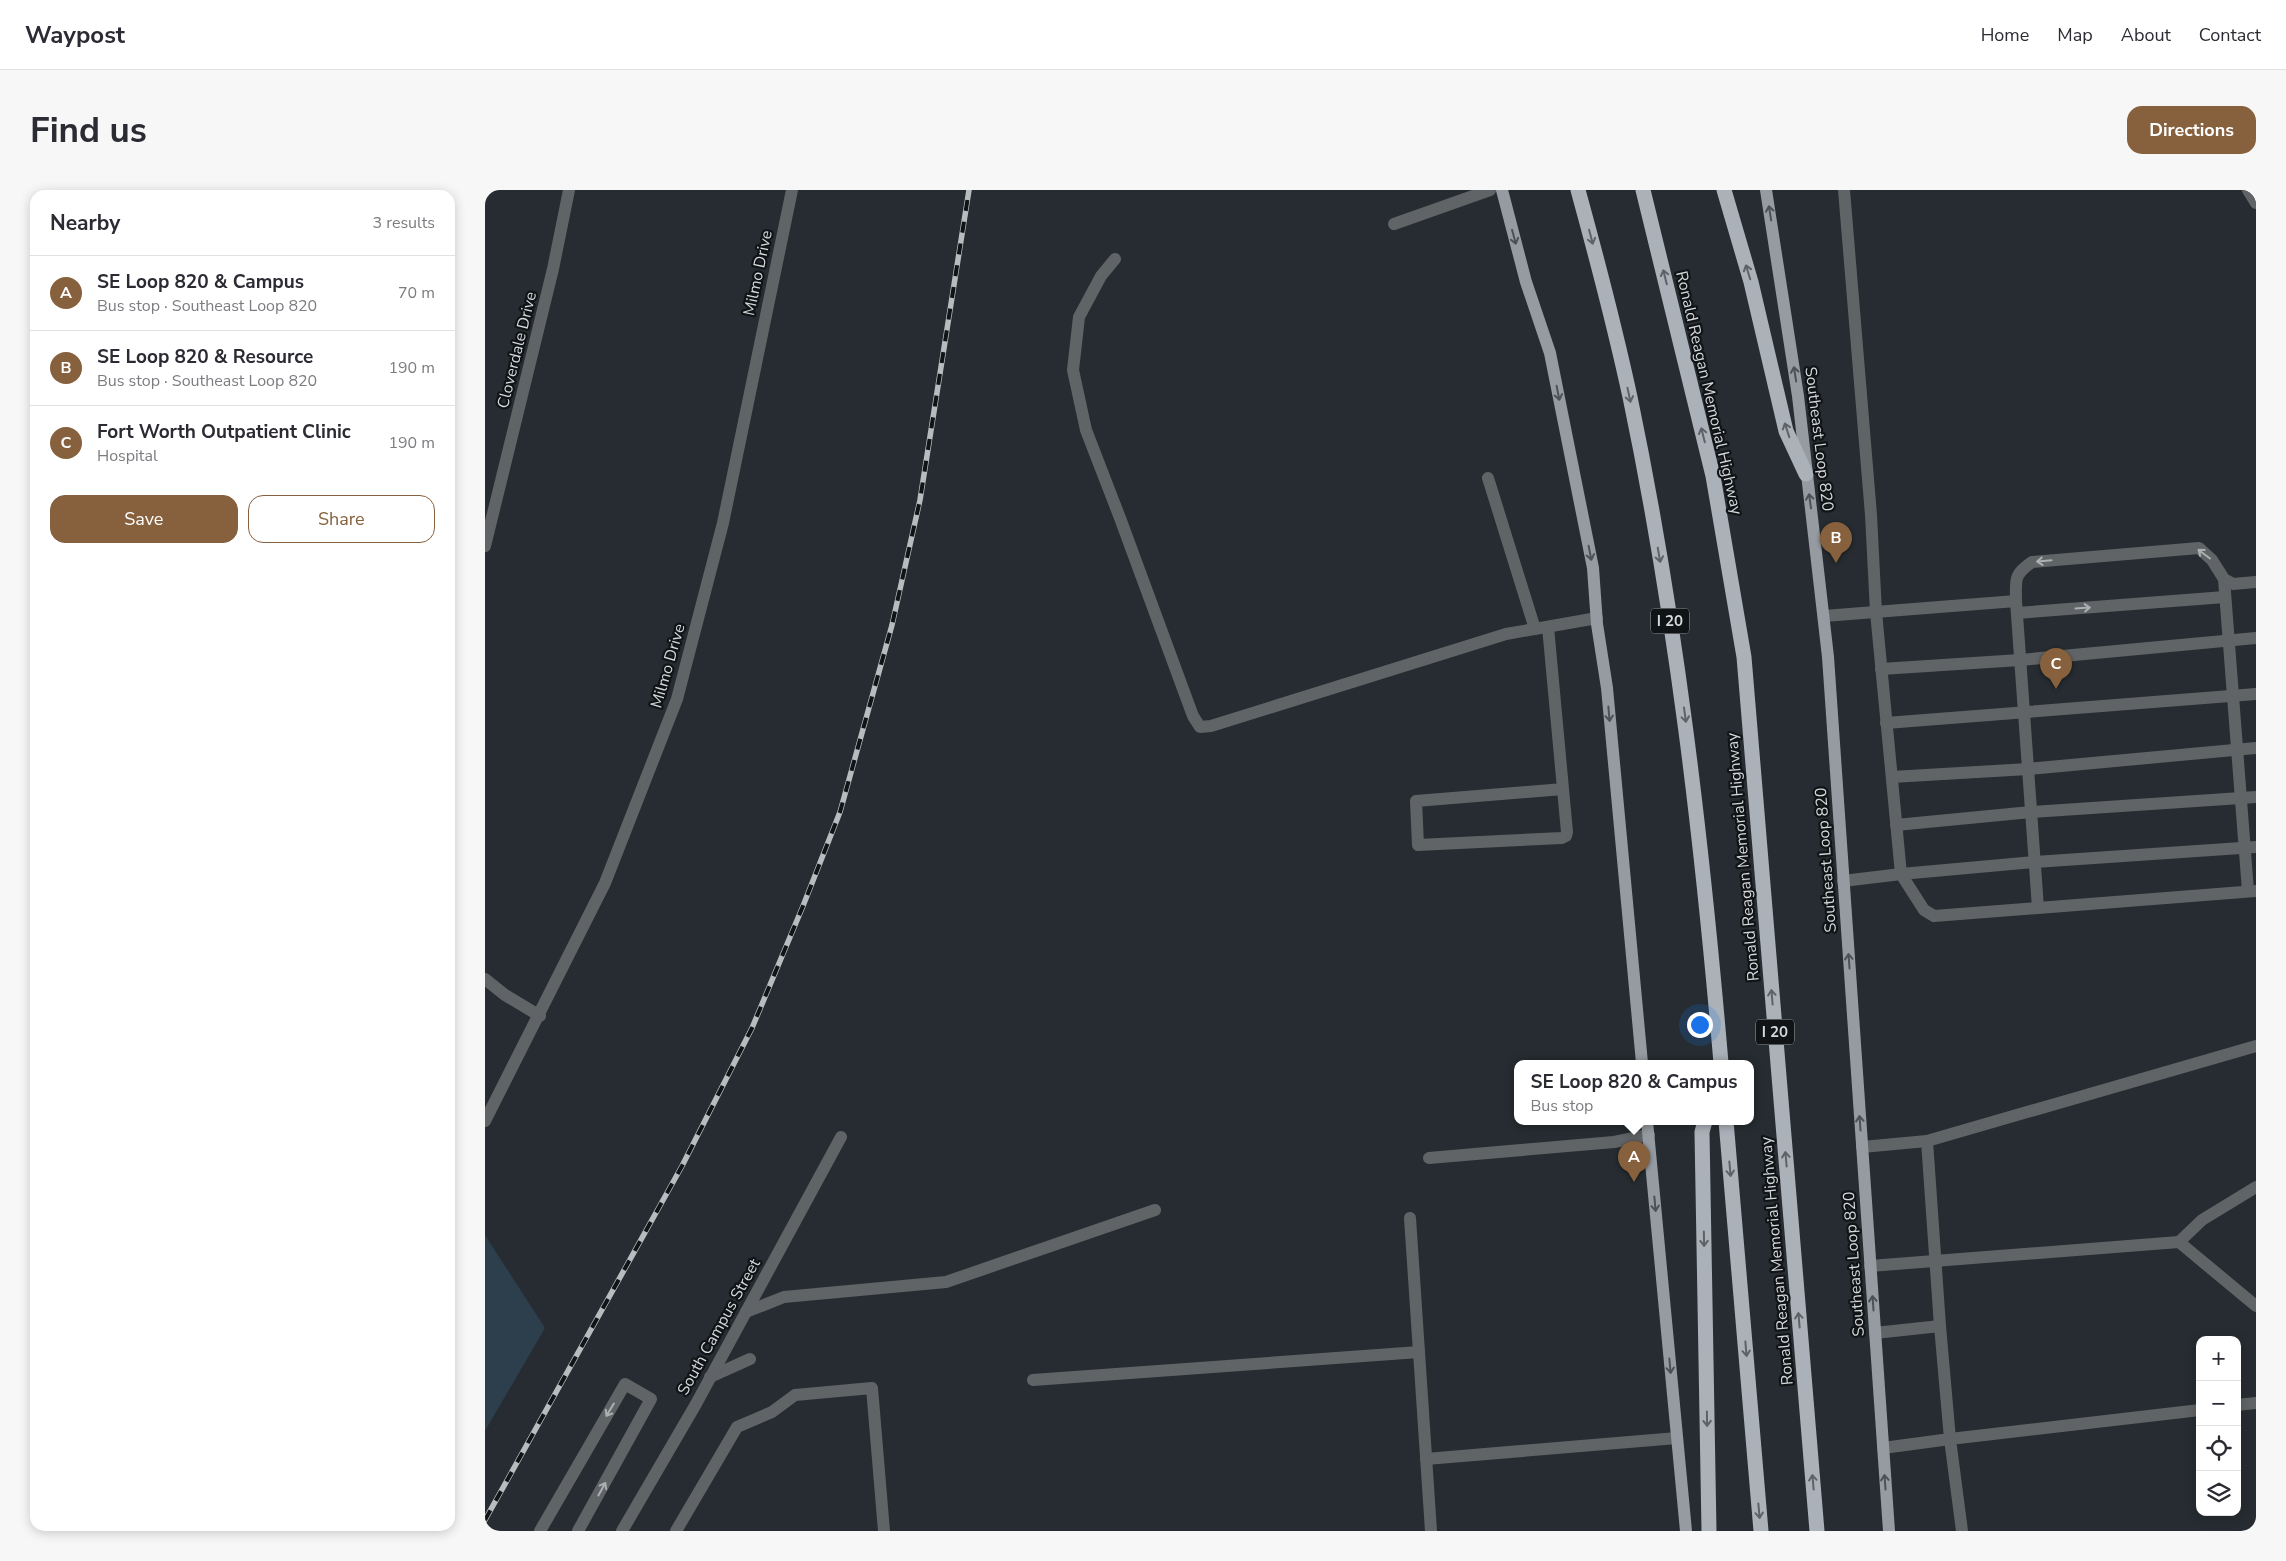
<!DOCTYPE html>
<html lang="en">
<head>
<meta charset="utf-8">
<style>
  :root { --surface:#fff; --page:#f7f7f7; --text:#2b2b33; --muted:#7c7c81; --line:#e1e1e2; --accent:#87603d }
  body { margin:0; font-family:"Nunito Sans",sans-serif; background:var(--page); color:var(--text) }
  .controls { position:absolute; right:15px; bottom:15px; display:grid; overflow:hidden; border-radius:10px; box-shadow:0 2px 12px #0003 }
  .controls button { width:45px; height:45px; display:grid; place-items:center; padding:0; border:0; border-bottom:1px solid var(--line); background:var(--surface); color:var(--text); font:25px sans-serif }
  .you { position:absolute; left:1214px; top:834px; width:18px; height:18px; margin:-12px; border:4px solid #fff; border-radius:50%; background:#1a73e8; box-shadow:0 0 0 8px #1a73e833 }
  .badge { display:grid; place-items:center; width:32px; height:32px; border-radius:50%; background:var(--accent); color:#fff; font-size:16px; font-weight:700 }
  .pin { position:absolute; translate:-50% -41px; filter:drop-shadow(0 1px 2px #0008) }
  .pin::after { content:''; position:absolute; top:26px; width:18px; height:15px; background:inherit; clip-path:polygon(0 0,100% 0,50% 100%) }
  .popup { position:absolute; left:1029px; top:870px; width:240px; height:65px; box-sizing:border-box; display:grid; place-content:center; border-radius:10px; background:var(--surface); filter:drop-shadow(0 1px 4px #0005); font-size:16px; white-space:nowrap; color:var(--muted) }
  .popup b { font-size:19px; color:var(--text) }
  .popup::after { content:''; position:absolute; left:50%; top:100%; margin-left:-10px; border:10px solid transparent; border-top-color:var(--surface) }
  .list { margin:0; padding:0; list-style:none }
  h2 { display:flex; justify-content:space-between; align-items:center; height:65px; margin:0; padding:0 20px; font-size:21px }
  h2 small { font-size:16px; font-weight:400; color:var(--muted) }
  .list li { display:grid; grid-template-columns:32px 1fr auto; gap:15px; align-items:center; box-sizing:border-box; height:75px; padding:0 20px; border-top:1px solid var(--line) }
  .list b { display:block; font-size:19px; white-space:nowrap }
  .list p { margin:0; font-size:16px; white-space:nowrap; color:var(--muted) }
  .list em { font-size:16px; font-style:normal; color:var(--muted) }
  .actions { display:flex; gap:10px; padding:15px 20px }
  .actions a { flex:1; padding:11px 0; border:1px solid var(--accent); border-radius:15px; text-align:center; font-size:18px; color:var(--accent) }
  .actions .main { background:var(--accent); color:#fff }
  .icon { flex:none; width:28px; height:28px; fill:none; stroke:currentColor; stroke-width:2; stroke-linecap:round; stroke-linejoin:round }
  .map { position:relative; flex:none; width:1771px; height:1341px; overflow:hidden; border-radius:15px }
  header { display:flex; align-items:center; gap:30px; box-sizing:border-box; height:70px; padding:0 25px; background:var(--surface); border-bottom:1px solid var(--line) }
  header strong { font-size:24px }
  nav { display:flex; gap:28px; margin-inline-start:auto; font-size:18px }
  .intro { display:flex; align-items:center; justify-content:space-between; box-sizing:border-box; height:120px; padding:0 30px }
  h1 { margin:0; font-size:35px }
  .button { padding:12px 22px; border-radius:15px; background:var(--accent); color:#fff; font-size:18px; font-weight:700 }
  main { display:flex; gap:30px; padding:0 30px }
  aside { flex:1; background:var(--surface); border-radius:15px; box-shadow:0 2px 12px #0003 }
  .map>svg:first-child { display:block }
  .green { fill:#2d3e4d }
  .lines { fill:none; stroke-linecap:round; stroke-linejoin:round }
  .minor { stroke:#616466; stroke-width:12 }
  .major { stroke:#959ba1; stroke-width:12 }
  .highway { stroke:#aab1b8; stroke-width:15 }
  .rail-casing { stroke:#b8bcbf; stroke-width:5.5 }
  .rail { stroke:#111417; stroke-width:4; stroke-dasharray:11; stroke-linecap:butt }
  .oneway { stroke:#4c5155 }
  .oneway2 { stroke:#5e6268 }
  .oneway3 { stroke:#acb0b3 }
  .labels { text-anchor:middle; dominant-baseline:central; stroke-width:4.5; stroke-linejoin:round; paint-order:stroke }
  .shield { fill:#111417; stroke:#9a9ea1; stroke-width:1 }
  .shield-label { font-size:15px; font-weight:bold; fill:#d5d9dc }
  .street-label { font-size:16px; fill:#d5d9dc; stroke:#111417 }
</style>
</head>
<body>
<header>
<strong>Waypost</strong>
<nav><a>Home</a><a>Map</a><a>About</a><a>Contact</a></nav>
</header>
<div class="intro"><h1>Find us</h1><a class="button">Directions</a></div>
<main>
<aside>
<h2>Nearby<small>3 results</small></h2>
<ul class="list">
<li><span class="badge">A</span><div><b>SE Loop 820 &amp; Campus</b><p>Bus stop · Southeast Loop 820</p></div><em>70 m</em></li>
<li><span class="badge">B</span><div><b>SE Loop 820 &amp; Resource</b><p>Bus stop · Southeast Loop 820</p></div><em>190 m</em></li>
<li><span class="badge">C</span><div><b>Fort Worth Outpatient Clinic</b><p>Hospital</p></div><em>190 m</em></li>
</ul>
<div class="actions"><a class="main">Save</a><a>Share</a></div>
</aside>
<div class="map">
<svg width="1771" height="1341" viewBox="0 0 1771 1341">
  <rect width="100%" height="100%" fill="#262c31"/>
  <polygon class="green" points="0,1045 60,1138 0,1241"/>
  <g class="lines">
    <g class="minor">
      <polyline points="1359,0 1386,325 1391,422 1416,684 1550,672 1771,657"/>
      <polyline points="1763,0 1771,13"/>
      <polyline points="909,34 1005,0"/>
      <polyline points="630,69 616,86 594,127 588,180 601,240 635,328 708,526 715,537 726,536 1021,444 1112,428"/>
      <polyline points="1003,288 1050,439"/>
      <polyline points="0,356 68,79 84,0"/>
      <polyline points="1739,389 1763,701"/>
      <path d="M1531,411C1531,390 1528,385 1547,372L1714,358L1727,370L1739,389L1748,394L1771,392"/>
      <polyline points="1532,423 1740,407"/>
      <polyline points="1339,426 1531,411 1553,718 1449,726 1439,720 1416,684 1358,691"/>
      <polyline points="1063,437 1082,642 1081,646 1077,648 933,655 931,611 1078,599"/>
      <polyline points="1396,479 1535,470 1771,448"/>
      <polyline points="1401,533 1771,504"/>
      <polyline points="1407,587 1543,579 1771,558"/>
      <polyline points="1411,635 1546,622 1771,607"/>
      <polyline points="1553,718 1771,701"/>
      <polyline points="0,789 20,805 55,826"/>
      <polyline points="0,931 120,693 192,509 238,333 307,0"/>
      <polyline points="1442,951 1455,1136"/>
      <polyline points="1377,957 1442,951 1771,856"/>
      <polyline points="944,968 1129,952 1164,945"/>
      <polyline points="1771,997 1717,1030 1694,1052 1771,1116"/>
      <polyline points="925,1028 946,1341"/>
      <polyline points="1385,1076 1694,1052"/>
      <polyline points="261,1122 299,1107 461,1092 670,1020"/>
      <polyline points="1390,1143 1455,1136 1465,1249 1398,1258"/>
      <polyline points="225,1187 265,1169"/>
      <polyline points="548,1190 934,1162"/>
      <polyline points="1752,1215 1771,1213"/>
      <polyline points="941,1269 1192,1248"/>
      <polyline points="55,1341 140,1194 166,1209 93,1341"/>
      <polyline points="137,1341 211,1214 356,947"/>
      <polyline points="191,1341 252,1237 287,1222 310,1205 387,1198 399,1341"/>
      <polyline points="1477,1341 1465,1249 1715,1220"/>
    </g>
    <g class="major">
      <polyline points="1017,0 1041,92 1065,163 1108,378 1112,434 1122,498 1157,873"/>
      <polyline points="1281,0 1313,206 1343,467 1404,1341"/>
      <polyline points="1162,931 1201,1341"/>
    </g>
    <g class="highway">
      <path d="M1093,0C1112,69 1130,138 1145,207C1191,427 1217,650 1236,873"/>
      <polyline points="1158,0 1228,286 1259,467 1332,1341"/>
      <polyline points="1239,0 1266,92 1301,241 1321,284"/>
      <polyline points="1220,931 1217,942 1224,1341"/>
      <polyline points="1241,931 1276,1341"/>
    </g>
    <defs>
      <polyline id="rail" points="0,1330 197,976 267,838 318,716 355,622 407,435 435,310 484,0"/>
    </defs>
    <use href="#rail" class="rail-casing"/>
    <use href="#rail" class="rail"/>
  </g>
  <defs><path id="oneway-shaft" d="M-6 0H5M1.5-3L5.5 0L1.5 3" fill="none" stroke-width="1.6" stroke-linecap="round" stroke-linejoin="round" transform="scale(1.25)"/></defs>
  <g class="oneway">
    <use href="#oneway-shaft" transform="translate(1285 23) rotate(-99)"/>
    <use href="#oneway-shaft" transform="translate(1029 47) rotate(75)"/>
    <use href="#oneway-shaft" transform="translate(1310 184) rotate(-99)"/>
    <use href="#oneway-shaft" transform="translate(1073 203) rotate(79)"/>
    <use href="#oneway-shaft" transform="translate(1325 311) rotate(-98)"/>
    <use href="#oneway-shaft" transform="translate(1105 363) rotate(79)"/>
    <use href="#oneway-shaft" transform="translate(1124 524) rotate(85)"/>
    <use href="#oneway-shaft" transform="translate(1364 771) rotate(-94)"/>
    <use href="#oneway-shaft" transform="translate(1375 933) rotate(-94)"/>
    <use href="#oneway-shaft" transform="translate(1170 1014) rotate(85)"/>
    <use href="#oneway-shaft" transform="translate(1388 1113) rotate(-94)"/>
    <use href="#oneway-shaft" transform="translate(1185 1176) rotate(85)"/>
    <use href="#oneway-shaft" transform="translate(1400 1292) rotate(-94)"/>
  </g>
  <g class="oneway2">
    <use href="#oneway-shaft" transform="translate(1106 47) rotate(75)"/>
    <use href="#oneway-shaft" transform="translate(1263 82) rotate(-107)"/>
    <use href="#oneway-shaft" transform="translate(1180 87) rotate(-104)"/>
    <use href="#oneway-shaft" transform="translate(1144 205) rotate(78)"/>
    <use href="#oneway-shaft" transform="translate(1302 240) rotate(-108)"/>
    <use href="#oneway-shaft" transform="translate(1218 245) rotate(-104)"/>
    <use href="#oneway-shaft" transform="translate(1174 365) rotate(80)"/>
    <use href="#oneway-shaft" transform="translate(1200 525) rotate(82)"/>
    <use href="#oneway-shaft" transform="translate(1287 807) rotate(-95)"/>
    <use href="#oneway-shaft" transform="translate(1301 969) rotate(-95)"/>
    <use href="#oneway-shaft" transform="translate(1245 979) rotate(85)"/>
    <use href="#oneway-shaft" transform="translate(1219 1049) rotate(89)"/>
    <use href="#oneway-shaft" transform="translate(1314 1130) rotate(-95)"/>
    <use href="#oneway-shaft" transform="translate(1261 1159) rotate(85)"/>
    <use href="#oneway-shaft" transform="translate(1222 1229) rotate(89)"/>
    <use href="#oneway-shaft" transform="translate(1328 1292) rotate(-95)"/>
    <use href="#oneway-shaft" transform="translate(1274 1321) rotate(85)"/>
  </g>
  <g class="oneway3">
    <use href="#oneway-shaft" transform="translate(1719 364) rotate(-143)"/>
    <use href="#oneway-shaft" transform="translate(1559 371) rotate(175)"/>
    <use href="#oneway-shaft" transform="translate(1598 418) rotate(-4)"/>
    <use href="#oneway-shaft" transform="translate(125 1220) rotate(121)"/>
    <use href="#oneway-shaft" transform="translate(117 1299) rotate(-61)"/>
  </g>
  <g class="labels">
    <g class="shield">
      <rect x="1166" y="418.5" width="38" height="25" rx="4"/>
      <rect x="1271" y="829.5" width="38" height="25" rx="4"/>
    </g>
    <g class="shield-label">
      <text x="1185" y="431">I 20</text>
      <text x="1290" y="842">I 20</text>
    </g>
    <g class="street-label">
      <text transform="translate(273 83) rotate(-78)">Milmo Drive</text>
      <text transform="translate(32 160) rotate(-76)">Cloverdale Drive</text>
      <text transform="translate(1224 203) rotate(77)">Ronald Reagan Memorial Highway</text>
      <text transform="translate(1334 249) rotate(83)">Southeast Loop 820</text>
      <text transform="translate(183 476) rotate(-74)">Milmo Drive</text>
      <text transform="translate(1258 667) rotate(-95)">Ronald Reagan Memorial Highway</text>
      <text transform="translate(1341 670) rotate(-94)">Southeast Loop 820</text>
      <text transform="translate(1292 1071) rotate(-95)">Ronald Reagan Memorial Highway</text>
      <text transform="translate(1369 1074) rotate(-94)">Southeast Loop 820</text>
      <text transform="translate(234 1137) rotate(-61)">South Campus Street</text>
    </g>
  </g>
</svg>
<div class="controls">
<button>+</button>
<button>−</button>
<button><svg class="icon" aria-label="locate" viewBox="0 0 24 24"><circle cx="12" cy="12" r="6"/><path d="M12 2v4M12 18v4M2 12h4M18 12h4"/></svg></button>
<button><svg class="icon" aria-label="layers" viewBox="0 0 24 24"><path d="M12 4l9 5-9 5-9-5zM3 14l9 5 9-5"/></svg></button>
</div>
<div class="you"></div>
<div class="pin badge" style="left:1149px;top:992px">A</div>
<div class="popup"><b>SE Loop 820 &amp; Campus</b>Bus stop</div>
<div class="pin badge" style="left:1351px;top:373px">B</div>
<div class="pin badge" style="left:1571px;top:499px">C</div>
</div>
</main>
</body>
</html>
